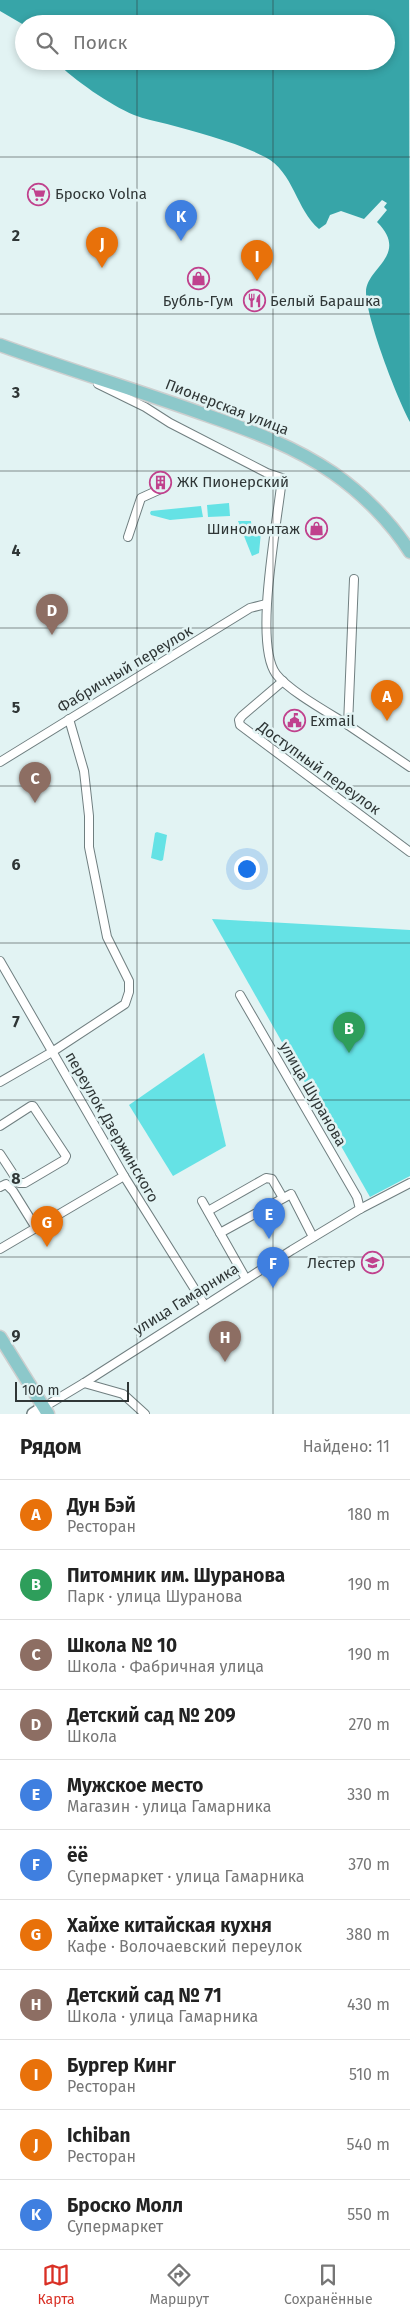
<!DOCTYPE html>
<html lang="ru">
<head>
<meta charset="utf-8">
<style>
  :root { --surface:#fff; --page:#f2f2f2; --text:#222; --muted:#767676; --line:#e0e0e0; --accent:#d93025 }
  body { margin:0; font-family:"Fira Sans",sans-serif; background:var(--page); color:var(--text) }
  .scale { position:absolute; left:15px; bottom:12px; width:114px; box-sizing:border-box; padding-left:5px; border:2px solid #2f3636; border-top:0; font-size:14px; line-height:18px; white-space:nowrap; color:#2f3636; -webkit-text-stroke:4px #e2f3f3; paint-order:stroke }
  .you { position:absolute; left:246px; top:868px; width:18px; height:18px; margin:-12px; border:4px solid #fff; border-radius:50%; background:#1a73e8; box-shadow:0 0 0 8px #1a73e833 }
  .badge { display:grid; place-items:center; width:32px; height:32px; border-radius:50%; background:var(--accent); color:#fff; font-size:16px; font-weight:700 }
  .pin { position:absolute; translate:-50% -41px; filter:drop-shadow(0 1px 2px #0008) }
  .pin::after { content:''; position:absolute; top:26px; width:18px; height:15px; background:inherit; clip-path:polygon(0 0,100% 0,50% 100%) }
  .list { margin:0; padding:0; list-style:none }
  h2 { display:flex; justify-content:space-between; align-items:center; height:65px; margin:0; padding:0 20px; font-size:21px }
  h2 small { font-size:16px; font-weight:400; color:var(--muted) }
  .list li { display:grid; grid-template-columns:32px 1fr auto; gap:15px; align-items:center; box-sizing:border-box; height:70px; padding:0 20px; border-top:1px solid var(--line) }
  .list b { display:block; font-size:19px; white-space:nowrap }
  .list p { margin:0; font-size:16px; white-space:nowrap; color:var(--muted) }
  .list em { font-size:16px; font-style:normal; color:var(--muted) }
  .icon { flex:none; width:28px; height:28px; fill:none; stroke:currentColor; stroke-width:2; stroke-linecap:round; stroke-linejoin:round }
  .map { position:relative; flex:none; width:410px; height:1414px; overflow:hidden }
  .search { position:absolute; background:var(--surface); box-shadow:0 2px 8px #0003; left:15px; right:15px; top:15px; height:55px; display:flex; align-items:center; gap:12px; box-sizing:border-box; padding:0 18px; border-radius:28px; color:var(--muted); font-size:19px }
  .sheet { height:835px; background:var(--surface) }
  nav { display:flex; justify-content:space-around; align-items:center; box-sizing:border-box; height:70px; border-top:1px solid var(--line); background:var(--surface); font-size:14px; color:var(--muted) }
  nav a { display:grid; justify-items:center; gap:2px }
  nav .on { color:var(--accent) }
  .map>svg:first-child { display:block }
  .green { fill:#65e2e5 }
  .water { fill:#37a5a8 }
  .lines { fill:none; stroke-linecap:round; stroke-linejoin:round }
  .street-casing { stroke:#707f80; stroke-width:10 }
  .secondary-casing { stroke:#707f80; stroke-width:14 }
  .primary-casing { stroke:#cdcfcf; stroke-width:15 }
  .street { stroke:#fff; stroke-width:8 }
  .secondary { stroke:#fff; stroke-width:11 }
  .primary { stroke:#8cc8ca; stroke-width:12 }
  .grid { fill:none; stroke:#2f3636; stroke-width:1; stroke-opacity:0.55 }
  .labels { text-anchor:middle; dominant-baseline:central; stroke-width:5; stroke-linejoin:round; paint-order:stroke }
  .poi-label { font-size:15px; fill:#2f3636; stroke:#e2f3f3; text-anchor:start }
  .street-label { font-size:15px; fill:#2f3636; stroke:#e2f3f3 }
  .grid-label { font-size:16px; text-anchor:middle; font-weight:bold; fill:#2f3636; stroke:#e2f3f3; stroke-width:5; stroke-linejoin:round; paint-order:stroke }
</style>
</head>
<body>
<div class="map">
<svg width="410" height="1414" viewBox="0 0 410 1414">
  <rect width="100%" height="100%" fill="#e2f3f3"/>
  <g class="green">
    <polygon points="229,503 230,516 208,517 207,505"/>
    <polygon points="201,506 203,517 170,520 151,515 150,513 151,511"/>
    <polygon points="238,521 251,521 252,532 261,532 259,553 252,556"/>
    <polygon points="157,832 167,835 163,860 161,861 151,858 155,833"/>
    <polygon points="212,919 410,930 410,1176 370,1197"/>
    <polygon points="204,1053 226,1146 173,1176 129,1105"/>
  </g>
  <path class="water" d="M0,0H409L410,422C397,398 366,318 366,292C366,268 410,255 377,222L387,210L384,207L387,203L382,200L364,219L341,211L330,215L326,224L319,229C296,210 294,172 265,157C239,143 196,132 167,124C156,121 144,119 134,115C110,105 74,80 55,61H386V24L24,25L0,11Z"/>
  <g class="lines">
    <defs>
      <g id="street">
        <path d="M98,384L145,407L170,423L267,473L282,478C278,519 253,643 276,674C289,691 329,713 348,725"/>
        <polyline points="128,537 141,498 163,488"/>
        <polyline points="354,579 348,725 410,767"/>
        <polyline points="283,681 242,716 239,720 240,725 410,852"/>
        <polyline points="0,762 250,608 266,604"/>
        <polyline points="0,961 124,1176 204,1304"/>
        <polyline points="240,995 357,1197 360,1209"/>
        <polyline points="0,1082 52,1052 125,1004 129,992 129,981 107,937 89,847 89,816 84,771 69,719"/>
        <polyline points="0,1126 31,1106 33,1106 66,1156 64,1160 25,1183 19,1183 0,1154"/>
        <polyline points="0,1187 6,1184 13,1191 36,1228"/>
        <polyline points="202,1201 246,1279"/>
        <polyline points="208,1211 266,1178 272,1179 283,1198"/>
        <polyline points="220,1233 291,1194 313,1237"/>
        <polyline points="0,1249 124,1176"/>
        <polyline points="84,1383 123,1394 145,1414"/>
        <polyline points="44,1407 84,1383 292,1250 360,1209 410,1183"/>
      </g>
      <polyline id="secondary" points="33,1414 44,1407"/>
      <g id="primary">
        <path d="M0,345C69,370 140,391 209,416C252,431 295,447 333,473C362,493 391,522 410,552"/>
        <polyline points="0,1337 48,1414"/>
      </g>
    </defs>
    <use href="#street" class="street-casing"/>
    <use href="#secondary" class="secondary-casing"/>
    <use href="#primary" class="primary-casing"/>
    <use href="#street" class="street"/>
    <use href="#secondary" class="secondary"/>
    <use href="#primary" class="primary"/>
  </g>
  <path class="grid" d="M137,0V24M273,0V24M137,61V1414M273,61V1414M0,157H410M0,314H410M0,471H410M0,628H410M0,786H410M0,943H410M0,1100H410M0,1257H410"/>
  <defs>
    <symbol id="supermarket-ring" viewBox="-11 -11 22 22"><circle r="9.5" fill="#e2f3f3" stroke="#c0418d" stroke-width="1.5"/><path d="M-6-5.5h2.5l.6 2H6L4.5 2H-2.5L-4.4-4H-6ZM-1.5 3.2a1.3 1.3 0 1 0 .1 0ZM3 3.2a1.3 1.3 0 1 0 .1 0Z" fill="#c0418d"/></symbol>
    <symbol id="shop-ring" viewBox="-11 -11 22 22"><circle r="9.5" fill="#e2f3f3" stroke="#c0418d" stroke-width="1.5"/><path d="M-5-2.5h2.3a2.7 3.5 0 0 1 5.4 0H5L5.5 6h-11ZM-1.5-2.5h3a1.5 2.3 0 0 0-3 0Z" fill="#c0418d"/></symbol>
    <symbol id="restaurant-ring" viewBox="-11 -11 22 22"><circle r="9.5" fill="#e2f3f3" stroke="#c0418d" stroke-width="1.5"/><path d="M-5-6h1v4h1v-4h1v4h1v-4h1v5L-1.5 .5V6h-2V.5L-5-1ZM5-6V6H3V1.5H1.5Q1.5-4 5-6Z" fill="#c0418d"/></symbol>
    <symbol id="building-ring" viewBox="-11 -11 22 22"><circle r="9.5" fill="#e2f3f3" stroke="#c0418d" stroke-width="1.5"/><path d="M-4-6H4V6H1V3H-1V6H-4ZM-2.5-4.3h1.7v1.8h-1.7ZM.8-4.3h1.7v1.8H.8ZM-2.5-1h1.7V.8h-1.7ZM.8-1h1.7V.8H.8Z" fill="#c0418d"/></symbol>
    <symbol id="civic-ring" viewBox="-11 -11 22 22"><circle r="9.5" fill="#e2f3f3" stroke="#c0418d" stroke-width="1.5"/><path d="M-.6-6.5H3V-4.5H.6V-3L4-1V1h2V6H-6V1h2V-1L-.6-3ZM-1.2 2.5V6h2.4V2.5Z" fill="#c0418d"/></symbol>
    <symbol id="school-ring" viewBox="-11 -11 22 22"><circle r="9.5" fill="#e2f3f3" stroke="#c0418d" stroke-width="1.5"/><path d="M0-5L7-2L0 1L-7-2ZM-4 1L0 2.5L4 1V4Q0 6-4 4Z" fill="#c0418d"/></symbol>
  </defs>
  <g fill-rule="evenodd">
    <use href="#supermarket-ring" x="26" y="182" width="25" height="25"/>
    <use href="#shop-ring" x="186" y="266" width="25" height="25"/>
    <use href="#restaurant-ring" x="242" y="288" width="25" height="25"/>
    <use href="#building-ring" x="148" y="470" width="25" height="25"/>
    <use href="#shop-ring" x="304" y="516" width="25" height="25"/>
    <use href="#civic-ring" x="282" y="708" width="25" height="25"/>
    <use href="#school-ring" x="360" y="1250" width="25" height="25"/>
  </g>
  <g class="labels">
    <g class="poi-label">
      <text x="55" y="194">Броско Volna</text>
      <text x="198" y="301" text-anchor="middle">Бубль-Гум</text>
      <text x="270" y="301">Белый Барашка</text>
      <text x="177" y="482">ЖК Пионерский</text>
      <text x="300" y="529" text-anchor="end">Шиномонтаж</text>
      <text x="310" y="721">Exmail</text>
      <text x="356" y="1263" text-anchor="end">Лестер</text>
    </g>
    <g class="street-label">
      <text transform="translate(227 407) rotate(21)">Пионерская улица</text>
      <text transform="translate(125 669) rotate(-31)">Фабричный переулок</text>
      <text transform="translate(319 768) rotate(36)">Доступный переулок</text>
      <text transform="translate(313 1094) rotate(60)">улица Шуранова</text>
      <text transform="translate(112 1127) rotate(60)">переулок Дзержинского</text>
      <text transform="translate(186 1299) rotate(-32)">улица Гамарника</text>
    </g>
  </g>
  <g class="grid-label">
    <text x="16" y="241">2</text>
    <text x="16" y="398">3</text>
    <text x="16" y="556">4</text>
    <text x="16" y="713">5</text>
    <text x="16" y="870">6</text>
    <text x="16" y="1027">7</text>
    <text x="16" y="1184">8</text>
    <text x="16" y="1341">9</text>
  </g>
</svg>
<div class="scale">100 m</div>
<div class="you"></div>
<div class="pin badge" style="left:387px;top:721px;background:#e8710a">A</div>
<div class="pin badge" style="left:349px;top:1053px;background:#2e9e5b">B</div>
<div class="pin badge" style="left:35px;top:803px;background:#8d6e63">C</div>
<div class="pin badge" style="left:52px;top:635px;background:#8d6e63">D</div>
<div class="pin badge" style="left:269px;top:1239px;background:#3f7fe0">E</div>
<div class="pin badge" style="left:273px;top:1288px;background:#3f7fe0">F</div>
<div class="pin badge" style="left:47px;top:1247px;background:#e8710a">G</div>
<div class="pin badge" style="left:225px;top:1362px;background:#8d6e63">H</div>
<div class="pin badge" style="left:257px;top:281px;background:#e8710a">I</div>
<div class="pin badge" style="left:102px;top:268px;background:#e8710a">J</div>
<div class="pin badge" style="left:181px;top:241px;background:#3f7fe0">K</div>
<div class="search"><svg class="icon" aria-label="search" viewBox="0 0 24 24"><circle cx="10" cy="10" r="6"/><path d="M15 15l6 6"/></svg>Поиск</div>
</div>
<section class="sheet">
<h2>Рядом<small>Найдено: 11</small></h2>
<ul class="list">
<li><span class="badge" style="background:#e8710a">A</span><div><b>Дун Бэй</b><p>Ресторан</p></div><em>180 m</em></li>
<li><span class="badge" style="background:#2e9e5b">B</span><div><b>Питомник им. Шуранова</b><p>Парк · улица Шуранова</p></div><em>190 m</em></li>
<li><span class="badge" style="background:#8d6e63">C</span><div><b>Школа № 10</b><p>Школа · Фабричная улица</p></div><em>190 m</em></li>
<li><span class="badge" style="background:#8d6e63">D</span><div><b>Детский сад № 209</b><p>Школа</p></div><em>270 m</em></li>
<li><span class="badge" style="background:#3f7fe0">E</span><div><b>Мужское место</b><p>Магазин · улица Гамарника</p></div><em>330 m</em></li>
<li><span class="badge" style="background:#3f7fe0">F</span><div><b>ёё</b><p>Супермаркет · улица Гамарника</p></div><em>370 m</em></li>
<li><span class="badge" style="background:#e8710a">G</span><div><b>Хайхе китайская кухня</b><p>Кафе · Волочаевский переулок</p></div><em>380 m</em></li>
<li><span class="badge" style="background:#8d6e63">H</span><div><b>Детский сад № 71</b><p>Школа · улица Гамарника</p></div><em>430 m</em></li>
<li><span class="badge" style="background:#e8710a">I</span><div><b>Бургер Кинг</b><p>Ресторан</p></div><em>510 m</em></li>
<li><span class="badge" style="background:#e8710a">J</span><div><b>Ichiban</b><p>Ресторан</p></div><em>540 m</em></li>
<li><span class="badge" style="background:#3f7fe0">K</span><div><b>Броско Молл</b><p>Супермаркет</p></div><em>550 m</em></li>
</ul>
</section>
<nav>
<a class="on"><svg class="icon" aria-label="map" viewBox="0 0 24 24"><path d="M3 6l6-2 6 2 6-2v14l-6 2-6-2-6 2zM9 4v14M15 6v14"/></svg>Карта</a>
<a><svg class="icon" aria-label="directions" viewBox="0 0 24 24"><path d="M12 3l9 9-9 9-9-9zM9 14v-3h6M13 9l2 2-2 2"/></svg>Маршрут</a>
<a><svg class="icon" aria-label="saved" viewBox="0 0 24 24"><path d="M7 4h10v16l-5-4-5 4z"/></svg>Сохранённые</a>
</nav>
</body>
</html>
